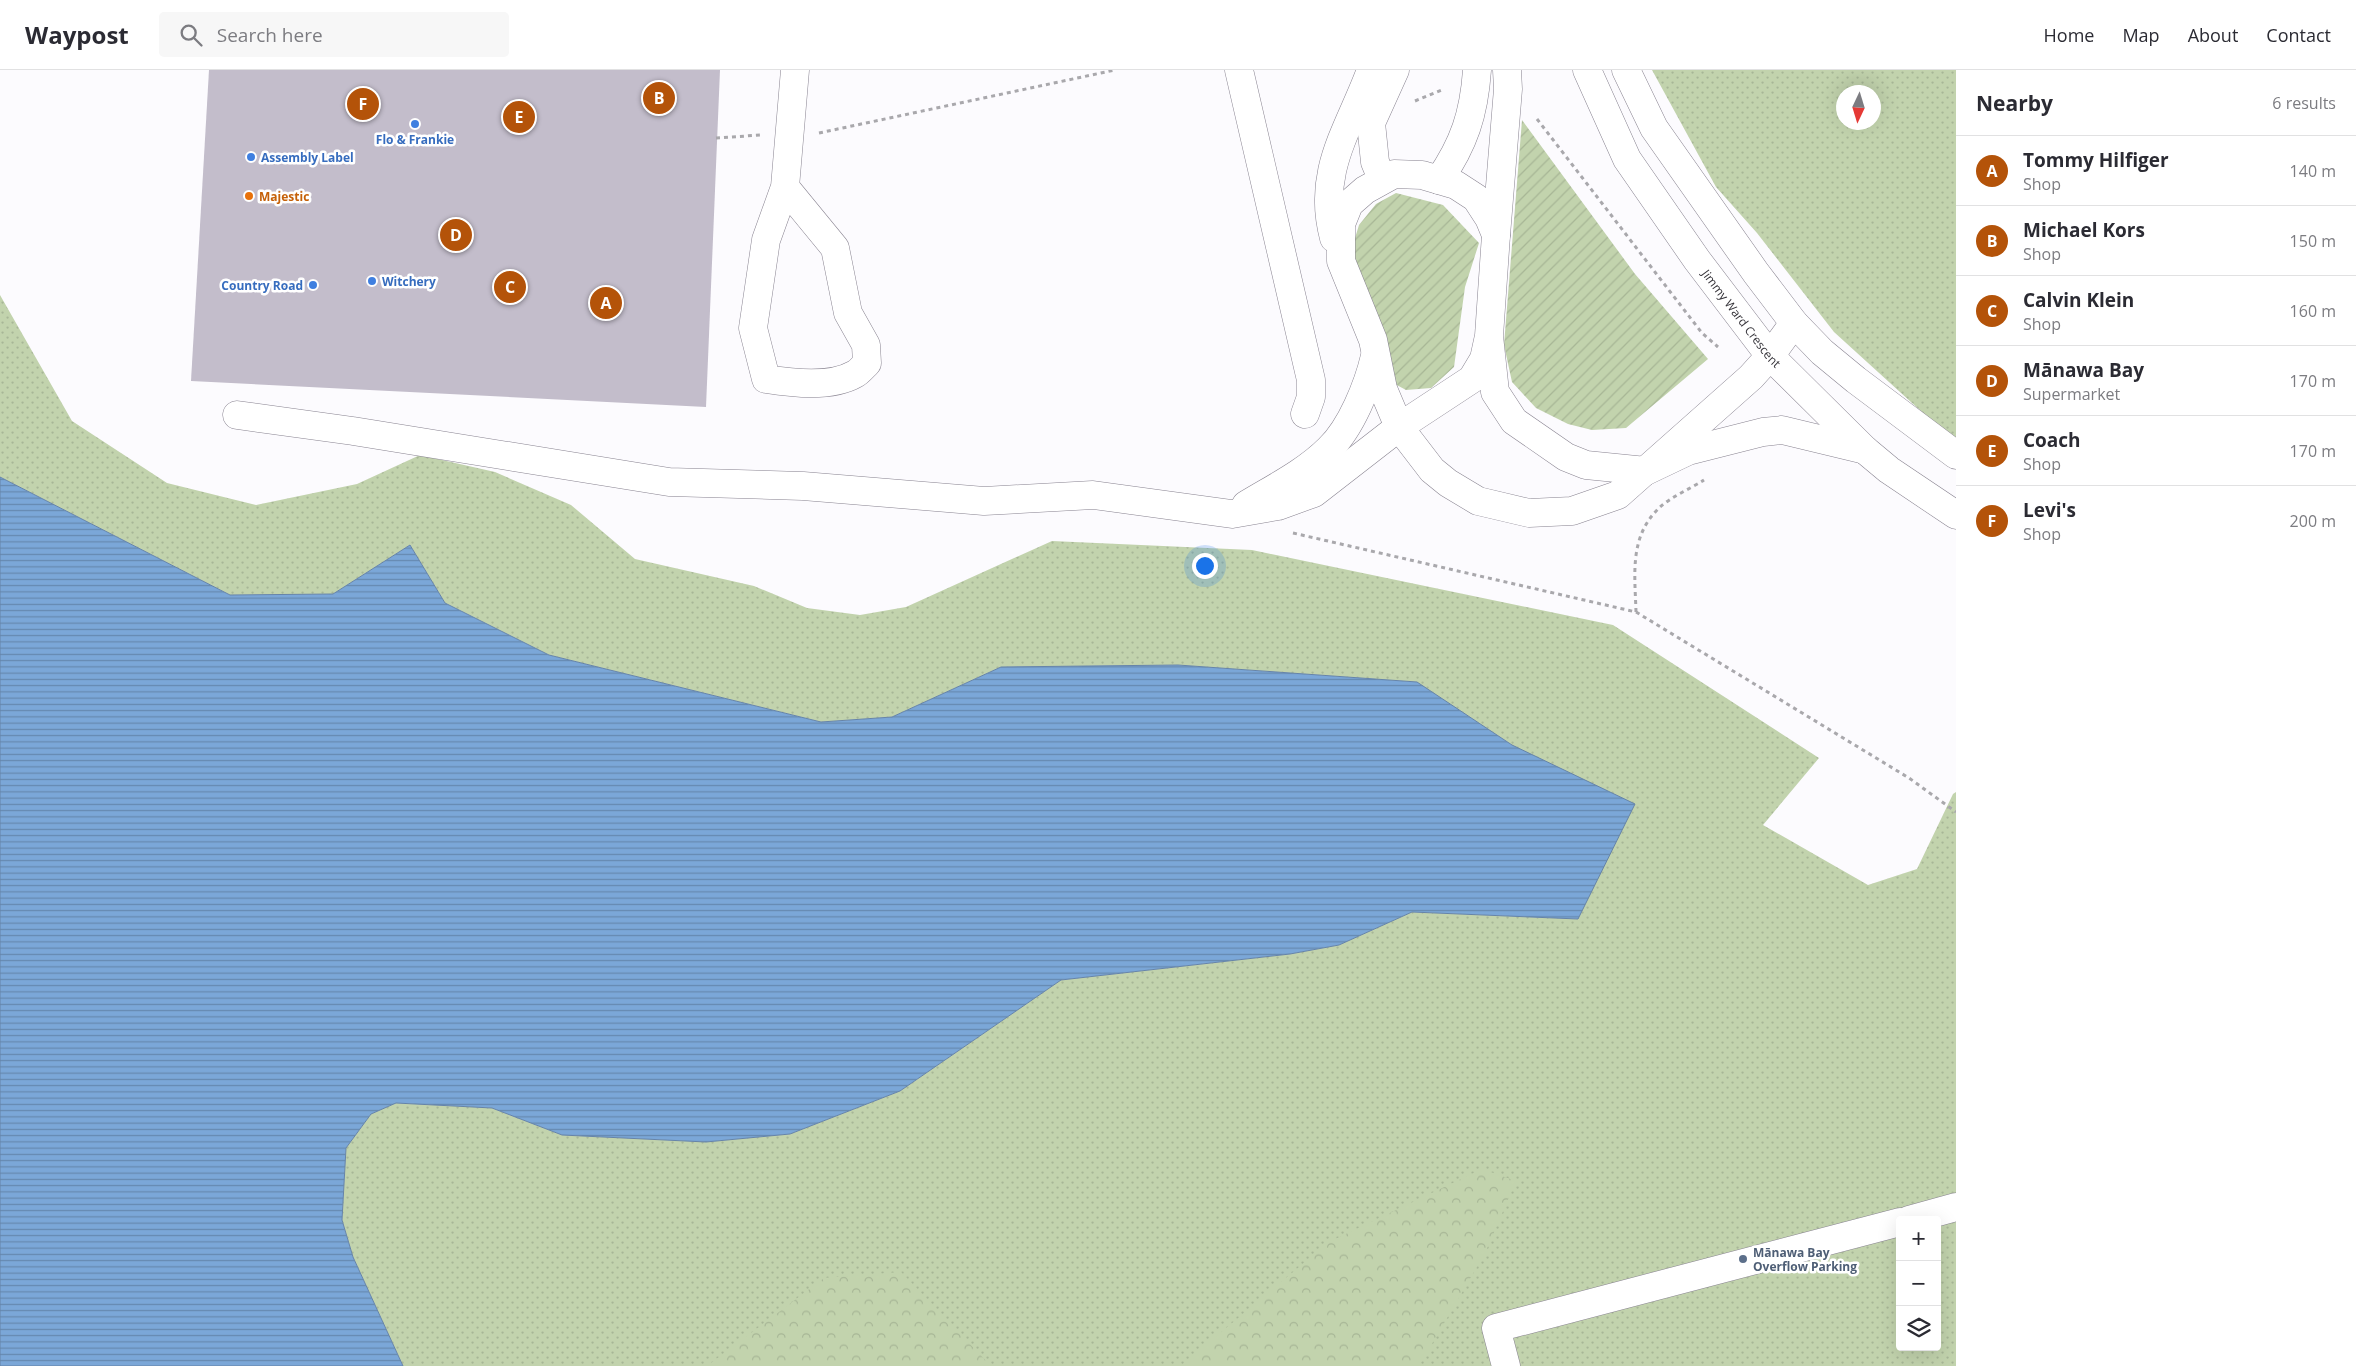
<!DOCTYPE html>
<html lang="en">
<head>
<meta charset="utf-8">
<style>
  :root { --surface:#fff; --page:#f7f7f7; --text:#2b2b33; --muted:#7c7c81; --line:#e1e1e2; --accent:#b45309 }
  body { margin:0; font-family:"Open Sans",sans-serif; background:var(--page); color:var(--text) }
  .controls { position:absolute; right:15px; bottom:15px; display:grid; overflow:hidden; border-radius:5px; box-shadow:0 5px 20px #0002 }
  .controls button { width:45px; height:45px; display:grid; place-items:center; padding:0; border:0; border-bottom:1px solid var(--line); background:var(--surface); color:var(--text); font:25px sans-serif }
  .compass { position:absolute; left:1836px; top:15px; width:45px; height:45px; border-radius:50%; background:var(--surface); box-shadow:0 5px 20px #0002; rotate:184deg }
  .you { position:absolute; left:1204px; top:495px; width:18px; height:18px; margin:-12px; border:4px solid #fff; border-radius:50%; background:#1a73e8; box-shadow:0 0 0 8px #1a73e833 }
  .badge { display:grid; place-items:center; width:32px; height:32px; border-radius:50%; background:var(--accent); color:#fff; font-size:16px; font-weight:700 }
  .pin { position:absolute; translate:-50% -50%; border:2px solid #fff; box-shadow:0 1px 5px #0006 }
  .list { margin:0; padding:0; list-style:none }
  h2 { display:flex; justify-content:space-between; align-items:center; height:65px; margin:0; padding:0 20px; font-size:21px }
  h2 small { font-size:16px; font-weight:400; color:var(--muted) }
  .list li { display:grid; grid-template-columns:32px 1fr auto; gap:15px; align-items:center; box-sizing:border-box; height:70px; padding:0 20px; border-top:1px solid var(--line) }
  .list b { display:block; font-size:19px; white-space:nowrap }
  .list p { margin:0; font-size:16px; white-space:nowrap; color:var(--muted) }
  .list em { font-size:16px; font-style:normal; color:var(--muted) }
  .icon { flex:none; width:28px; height:28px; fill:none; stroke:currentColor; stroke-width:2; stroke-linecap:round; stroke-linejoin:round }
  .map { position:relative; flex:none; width:1956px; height:1296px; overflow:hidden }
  header { display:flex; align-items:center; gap:30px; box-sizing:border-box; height:70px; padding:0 25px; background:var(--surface); border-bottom:1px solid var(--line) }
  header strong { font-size:24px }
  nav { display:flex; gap:28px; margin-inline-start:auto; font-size:18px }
  .search { width:350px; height:45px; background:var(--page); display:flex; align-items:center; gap:12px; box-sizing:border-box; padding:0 18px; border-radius:5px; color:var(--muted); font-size:19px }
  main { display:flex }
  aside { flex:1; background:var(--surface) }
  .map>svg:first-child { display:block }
  .grass { fill:url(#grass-dots); fill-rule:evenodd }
  .forest { fill:url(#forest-crowns) }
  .garden { fill:url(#garden-furrows) }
  .water { fill:url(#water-rules); stroke:#6684a8 }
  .building { fill:#c3bdcb }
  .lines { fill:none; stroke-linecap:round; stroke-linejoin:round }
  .minor-casing { stroke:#888390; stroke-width:29 }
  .path { stroke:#a9a8ac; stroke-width:3; stroke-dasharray:4 4; stroke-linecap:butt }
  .minor { stroke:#fff; stroke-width:28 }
  .shop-dot { fill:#3f7fe0; stroke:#fff; stroke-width:2 }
  .food-dot { fill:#e8710a; stroke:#fff; stroke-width:2 }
  .service-dot { fill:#5c6f8a; stroke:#fff; stroke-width:2 }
  .labels { text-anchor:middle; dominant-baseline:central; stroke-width:5; stroke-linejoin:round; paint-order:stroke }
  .shop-label { font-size:12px; font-weight:bold; fill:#366cbe; stroke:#fff; text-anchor:start }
  .food-label { font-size:12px; font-weight:bold; fill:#c56008; stroke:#fff; text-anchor:start }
  .street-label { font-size:12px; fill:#353339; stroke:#fff }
  .service-label { font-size:12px; font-weight:bold; fill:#4e5e75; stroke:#fff; text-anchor:start }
</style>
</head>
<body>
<header>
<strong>Waypost</strong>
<div class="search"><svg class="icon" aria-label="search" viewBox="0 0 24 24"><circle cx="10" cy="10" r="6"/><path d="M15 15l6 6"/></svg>Search here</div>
<nav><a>Home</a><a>Map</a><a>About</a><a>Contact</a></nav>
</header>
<main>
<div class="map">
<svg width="1956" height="1296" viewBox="0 0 1956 1296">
  <defs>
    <pattern id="grass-dots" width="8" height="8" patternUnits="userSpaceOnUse" patternTransform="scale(1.25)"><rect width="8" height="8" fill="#c2d3ad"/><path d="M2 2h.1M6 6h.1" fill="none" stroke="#a7b696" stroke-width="1.8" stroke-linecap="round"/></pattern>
    <pattern id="forest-crowns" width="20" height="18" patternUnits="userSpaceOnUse" patternTransform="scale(1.25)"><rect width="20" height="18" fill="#c2d3ad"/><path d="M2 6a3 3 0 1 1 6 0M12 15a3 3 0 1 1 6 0" fill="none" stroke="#a7b696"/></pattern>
    <pattern id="garden-furrows" width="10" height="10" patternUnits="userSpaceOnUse" patternTransform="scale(1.25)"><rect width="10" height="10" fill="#c2d3ad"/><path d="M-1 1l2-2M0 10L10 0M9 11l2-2" fill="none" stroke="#a7b696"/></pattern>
    <pattern id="water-rules" width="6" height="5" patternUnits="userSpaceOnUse" patternTransform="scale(1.25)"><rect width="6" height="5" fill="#7ba7d8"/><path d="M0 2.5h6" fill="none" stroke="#6689b0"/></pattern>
  </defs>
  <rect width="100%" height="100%" fill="#fcfbfe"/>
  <g class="grass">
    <path d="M1652,0H1956V373L1834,262L1757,163L1716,117ZM1844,22H1874V52H1844Z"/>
    <path d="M0,225L72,351L167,413L256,435L357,414L420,385L495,402L571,435L635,489L754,516L807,538L860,545L906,537L1052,471L1252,480L1613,555L1819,688L1763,755L1868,815L1917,799L1953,724L1956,722V1296H403L353,1187L342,1150L346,1078L371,1044L396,1033L492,1038L562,1065L706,1072L790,1064L900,1021L1061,910L1290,884L1339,875L1412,842L1578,849L1512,675L1416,612L1178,595L1001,597L892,647L821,652L549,585L445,533L410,475L333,524L230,525L0,407ZM1900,1150H1937V1277H1900Z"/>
  </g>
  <polygon class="forest" points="1482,1099 1516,1111 1485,1183 1419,1296 707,1296 824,1208 901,1202 991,1296 1183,1294 1329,1172"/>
  <g class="garden">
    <polygon points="1522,50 1635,204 1708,289 1626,358 1592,360 1568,354 1536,338 1512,312 1504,275"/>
    <polygon points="1396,123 1443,135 1479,173 1465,217 1454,297 1431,318 1406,320 1393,313 1351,181 1359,155 1376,134"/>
  </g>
  <polygon class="water" points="0,407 230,525 333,524 410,475 445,533 549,585 821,652 892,647 1001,597 1178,595 1417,612 1512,675 1635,734 1578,849 1412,842 1339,875 1290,884 1061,910 900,1021 790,1064 706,1072 562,1065 492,1038 396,1033 371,1044 346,1078 342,1150 353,1187 403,1296 0,1296"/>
  <polygon class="building" points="209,0 720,0 706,337 191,311"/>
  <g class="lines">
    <defs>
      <g id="minor">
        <polyline points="1239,0 1311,310 1311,327 1305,344"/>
        <path id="s1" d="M1587,0L1627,89L1697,190L1770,286L1865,380L1889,400L1956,445"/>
        <polyline points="1626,0 1654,58 1756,203 1794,253 1822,282 1856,310 1956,385"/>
        <polyline points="1382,109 1375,92 1371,53 1395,0"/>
        <path d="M1439,110C1464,74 1474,44 1477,0"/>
        <path d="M785,117L835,178L848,243L866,275L867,293C863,297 859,302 855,304C831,318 792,313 766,309L753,258L766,170L785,117L795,0"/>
        <polyline points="1496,165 1508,19 1507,0"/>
        <path d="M1334,168C1316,101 1349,60 1371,0"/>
        <polyline points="1489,266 1484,289 1472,309 1399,357 1383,319 1373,270 1341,191 1341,154 1349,134 1365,120 1394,104 1422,105 1456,115 1476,128 1489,148 1496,165 1489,266 1495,322 1514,351 1566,387 1586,395 1646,401 1688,381 1763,362 1782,360 1865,380"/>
        <polyline points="237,345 353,361 669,412 803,416 984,431 1093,425 1232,444 1278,436 1314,423 1399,357 1432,400 1448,413 1478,431 1529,443 1572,441 1618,425 1751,307 1770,286 1794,253"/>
        <path d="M1246,435C1274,418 1306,402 1329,379C1351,358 1368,316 1375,286"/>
        <polyline points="1909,1150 1956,1137"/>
        <polyline points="1506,1296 1496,1258 1900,1152"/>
      </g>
    </defs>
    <use href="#minor" class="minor-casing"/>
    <g class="path">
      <polyline points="1415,31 1444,19"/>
      <polyline points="1537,49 1702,263 1718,277"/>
      <polyline points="819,63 1115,0"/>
      <polyline points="716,68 761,65"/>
      <polyline points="1293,463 1636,542 1909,708 1956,742"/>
      <path d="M1636,542C1635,505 1629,468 1658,439C1670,427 1690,419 1704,410"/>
    </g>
    <use href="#minor" class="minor"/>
  </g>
  <g class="shop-dot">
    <circle cx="415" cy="54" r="5"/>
    <circle cx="251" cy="87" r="5"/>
    <circle cx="372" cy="211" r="5"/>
    <circle cx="313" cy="215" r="5"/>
  </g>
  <circle class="food-dot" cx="249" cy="126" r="5"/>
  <circle class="service-dot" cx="1743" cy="1189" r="5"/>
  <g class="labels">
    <g class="shop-label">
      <text x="415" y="69" text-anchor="middle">Flo &amp; Frankie</text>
      <text x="261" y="87">Assembly Label</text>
      <text x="382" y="211">Witchery</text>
      <text x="303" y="215" text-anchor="end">Country Road</text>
    </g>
    <g class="food-label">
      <text x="259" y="126">Majestic</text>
    </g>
    <g class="street-label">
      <text stroke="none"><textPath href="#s1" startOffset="294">Jimmy Ward Crescent</textPath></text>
    </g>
    <g class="service-label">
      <text x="1753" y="1182">Mānawa Bay<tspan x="1753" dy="14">Overflow Parking</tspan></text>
    </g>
  </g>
</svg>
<div class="controls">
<button>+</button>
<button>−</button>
<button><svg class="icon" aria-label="layers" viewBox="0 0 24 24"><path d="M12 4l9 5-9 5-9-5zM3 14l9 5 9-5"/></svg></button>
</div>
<svg class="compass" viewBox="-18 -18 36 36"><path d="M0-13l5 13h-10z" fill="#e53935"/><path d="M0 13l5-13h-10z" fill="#7c7c81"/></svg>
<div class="you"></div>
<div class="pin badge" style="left:606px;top:233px">A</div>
<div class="pin badge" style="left:659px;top:28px">B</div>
<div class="pin badge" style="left:510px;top:217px">C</div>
<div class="pin badge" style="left:456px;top:165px">D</div>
<div class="pin badge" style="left:519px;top:47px">E</div>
<div class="pin badge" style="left:363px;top:34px">F</div>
</div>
<aside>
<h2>Nearby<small>6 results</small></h2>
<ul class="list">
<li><span class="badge">A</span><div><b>Tommy Hilfiger</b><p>Shop</p></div><em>140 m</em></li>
<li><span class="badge">B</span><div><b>Michael Kors</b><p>Shop</p></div><em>150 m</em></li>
<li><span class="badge">C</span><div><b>Calvin Klein</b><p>Shop</p></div><em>160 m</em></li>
<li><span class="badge">D</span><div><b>Mānawa Bay</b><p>Supermarket</p></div><em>170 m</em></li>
<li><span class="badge">E</span><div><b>Coach</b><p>Shop</p></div><em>170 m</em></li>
<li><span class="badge">F</span><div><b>Levi's</b><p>Shop</p></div><em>200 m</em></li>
</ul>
</aside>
</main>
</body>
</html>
